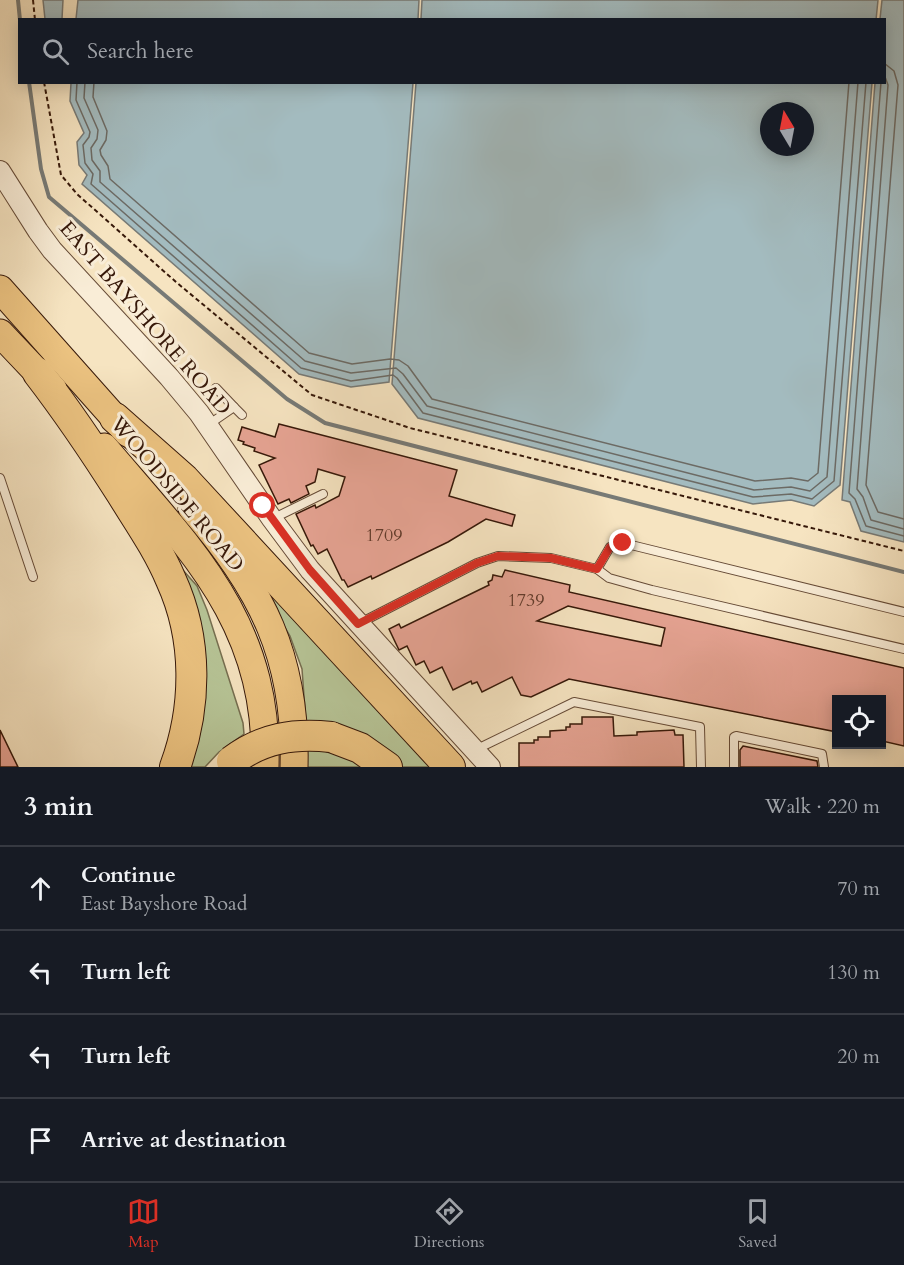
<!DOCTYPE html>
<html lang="en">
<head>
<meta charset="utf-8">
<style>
  :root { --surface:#171b24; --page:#20242c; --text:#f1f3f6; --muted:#9ea1a6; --line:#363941; --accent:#d93025 }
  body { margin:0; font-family:Cardo,serif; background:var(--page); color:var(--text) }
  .controls { position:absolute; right:18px; bottom:18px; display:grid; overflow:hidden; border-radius:0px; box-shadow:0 3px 15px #0003 }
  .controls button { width:54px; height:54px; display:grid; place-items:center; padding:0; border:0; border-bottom:2px solid var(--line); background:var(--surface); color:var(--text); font:30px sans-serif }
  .compass { position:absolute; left:760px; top:102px; width:54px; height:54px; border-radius:50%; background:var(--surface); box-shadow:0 3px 15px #0003; rotate:350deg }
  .stop { position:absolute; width:18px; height:18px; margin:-14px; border:4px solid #d93025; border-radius:50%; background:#fff }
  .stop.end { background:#d93025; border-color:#fff; box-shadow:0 2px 6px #0008 }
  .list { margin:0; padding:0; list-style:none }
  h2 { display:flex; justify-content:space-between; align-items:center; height:78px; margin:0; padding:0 24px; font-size:26px }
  h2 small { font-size:20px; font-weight:400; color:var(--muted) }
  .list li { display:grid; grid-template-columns:39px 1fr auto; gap:18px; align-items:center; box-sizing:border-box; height:84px; padding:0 24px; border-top:2px solid var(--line) }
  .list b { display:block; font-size:22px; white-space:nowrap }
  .list p { margin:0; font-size:20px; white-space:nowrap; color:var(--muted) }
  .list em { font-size:20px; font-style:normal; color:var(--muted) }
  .icon { flex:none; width:33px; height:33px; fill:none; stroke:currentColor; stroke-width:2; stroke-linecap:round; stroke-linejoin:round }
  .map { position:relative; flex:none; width:904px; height:767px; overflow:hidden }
  .search { position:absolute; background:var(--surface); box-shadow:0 3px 15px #0003; left:18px; right:18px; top:18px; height:66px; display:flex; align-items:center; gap:15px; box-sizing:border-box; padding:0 21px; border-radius:0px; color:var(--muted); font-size:22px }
  .sheet { height:414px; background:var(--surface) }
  nav { display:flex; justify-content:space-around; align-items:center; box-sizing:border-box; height:84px; border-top:2px solid var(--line); background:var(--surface); font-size:16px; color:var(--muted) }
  nav a { display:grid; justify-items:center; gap:3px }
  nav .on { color:var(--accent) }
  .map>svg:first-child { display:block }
  .green { fill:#b7c597; stroke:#766e50; stroke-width:1.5 }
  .water { fill:#a3bbbf; stroke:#777a76; stroke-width:1.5; fill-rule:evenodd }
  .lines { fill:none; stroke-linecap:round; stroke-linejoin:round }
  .shore { stroke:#6c6a64; stroke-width:1.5 }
  .stream { stroke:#777a76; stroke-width:4 }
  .building { fill:#e7a494; stroke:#361809; stroke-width:1.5; fill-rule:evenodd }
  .service-casing { stroke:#664b37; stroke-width:10 }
  .tertiary-casing { stroke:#664b37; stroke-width:22 }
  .trunk-casing { stroke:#361809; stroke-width:29 }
  .motorway-casing { stroke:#361809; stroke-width:32 }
  .path { stroke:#361809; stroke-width:2; stroke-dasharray:4.5 3; stroke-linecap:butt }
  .service { stroke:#f9edd7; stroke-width:8 }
  .tertiary { stroke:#f9edd7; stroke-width:20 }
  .trunk { stroke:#ebc280; stroke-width:27 }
  .motorway { stroke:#ebc280; stroke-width:30 }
  .motorway-bridge-casing { stroke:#361809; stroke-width:32; stroke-linecap:butt }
  .motorway-bridge { stroke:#ebc280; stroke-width:30 }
  .route { stroke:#d93025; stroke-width:8 }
  .labels { text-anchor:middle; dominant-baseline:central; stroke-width:6; stroke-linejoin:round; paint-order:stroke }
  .number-label { font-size:18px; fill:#623b2c }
  .street-label { font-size:21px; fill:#361809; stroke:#f9edd7 }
</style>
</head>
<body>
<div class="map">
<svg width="904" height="767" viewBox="0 0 904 767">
  <rect width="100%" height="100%" fill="#f6e4c1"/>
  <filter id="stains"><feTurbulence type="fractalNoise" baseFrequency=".00333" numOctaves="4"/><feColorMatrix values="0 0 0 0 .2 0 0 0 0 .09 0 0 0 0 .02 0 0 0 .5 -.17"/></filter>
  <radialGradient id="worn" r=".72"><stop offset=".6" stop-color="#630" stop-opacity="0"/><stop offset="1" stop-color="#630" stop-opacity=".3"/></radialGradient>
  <g class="green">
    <polygon points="182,569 197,586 207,610 243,723 244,734 219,752 205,767 188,767"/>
    <polygon points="276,594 438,767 399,767 306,723 302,669 290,636 268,599"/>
    <polygon points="323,744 370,767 305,767 304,745"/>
  </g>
  <g class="water">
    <polygon points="43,0 63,0 62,19 45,19"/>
    <polygon points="78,0 419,0 418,19 76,19"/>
    <polygon points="422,0 878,0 876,20 421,19"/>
    <polygon points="882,0 904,0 904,542 861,531 850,502 842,500 875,83 884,82 884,20 880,19"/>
    <polygon points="71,83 413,83 389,382 351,387 299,374 82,184 87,175 79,165 77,142 84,133 70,101"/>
    <path d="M416,83H872L840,485L814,506L791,500L753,504L418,418L392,384ZM769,111H805V147H769Z"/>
  </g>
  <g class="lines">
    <g class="shore">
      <polyline points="884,63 894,71 898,85 866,485 878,512 904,519"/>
      <polyline points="884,74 888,85 857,489 863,497 871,520 904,529"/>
      <polyline points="77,82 76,100 90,132 89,137 83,145 85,163 93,174 91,184 301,368 351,381 393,375 397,378 423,413 753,497 791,494 812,499 834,481 866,82"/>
      <polyline points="85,82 84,98 98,130 97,139 91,148 92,160 100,171 100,182 305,361 351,373 396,368 403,374 427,406 754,490 791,487 810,491 827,477 858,82"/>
      <polyline points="94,82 93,97 107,131 106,140 100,150 101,155 108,166 110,179 309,353 352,364 390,359 399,360 408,366 432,399 755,481 791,478 808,481 818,473 849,82"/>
      <polyline points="881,82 849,493 855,499 866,526 904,536"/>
    </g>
    <g class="stream">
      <polyline points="18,0 20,20"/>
      <polyline points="29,82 41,169 49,197 287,399 325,423 904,572"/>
    </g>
  </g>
  <g class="building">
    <polygon points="279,424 457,470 449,496 515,515 512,526 486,519 448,542 372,579 371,576 348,587 344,580 342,580 327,549 318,554 313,545 311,546 296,514 315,505 316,508 339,496 345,477 318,469 315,482 306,486 309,494 291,503 289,499 278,504 259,465 275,458 254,451 255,448 243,444 244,442 238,440 242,427 275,437"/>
    <path d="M505,570L570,585L569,592L904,668V746L882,741V699H837V732L569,679L531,697L521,695L512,677L482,692L477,682L472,684L471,681L453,690L442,667L430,673L424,661L416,665L407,646L399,650L389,629L399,624L401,628L489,585L488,582L492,580L493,575L502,577ZM568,606L665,628L661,646L537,621Z"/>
    <polygon points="582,717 613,717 614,736 637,735 637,732 674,730 675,735 683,735 684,767 519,767 519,743 534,743 534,740 538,740 538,737 550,737 550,731 566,730 566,727 570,727 570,724 582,724"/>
    <polygon points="0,730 18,767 0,767"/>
    <polygon points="743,746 817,761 818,767 740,767 740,750"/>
  </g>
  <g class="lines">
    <defs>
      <g id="service">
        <polyline points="234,407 242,415"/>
        <polyline points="208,425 234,407 216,388"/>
        <polyline points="0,478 33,577"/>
        <polyline points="272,519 323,494"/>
        <polyline points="597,569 610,547 623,543 904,612"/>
        <polyline points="360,623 477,563 498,556 551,558 597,569 609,578 652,590 904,649"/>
        <polyline points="475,750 574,702 700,727 701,767"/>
        <polyline points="734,767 734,737 736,736 822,754 824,767"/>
      </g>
      <polyline id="tertiary" points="0,171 38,231 52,250 169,377 199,413 272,519 310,570 490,767"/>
      <g id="trunk">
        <polyline points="0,289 128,433"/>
        <polyline points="0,333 53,389"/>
        <path d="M104,447C191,550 269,622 265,767"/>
        <path d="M192,508C262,589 297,658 294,767"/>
      </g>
      <g id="motorway">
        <path d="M38,373C68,412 95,452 121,493C139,522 158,549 171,580C198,639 197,707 175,767"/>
        <polyline points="115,418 184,479 450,767"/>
        <polyline points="331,737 360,748 387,767"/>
      </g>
    </defs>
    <use href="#service" class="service-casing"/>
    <use href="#tertiary" class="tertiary-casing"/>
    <use href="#trunk" class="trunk-casing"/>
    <use href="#motorway" class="motorway-casing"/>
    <g class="path">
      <polyline points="33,0 35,20"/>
      <polyline points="44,82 61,175 77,194 176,282 312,395 410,428 904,551"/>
    </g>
    <use href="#service" class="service"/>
    <use href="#tertiary" class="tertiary"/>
    <use href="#trunk" class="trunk"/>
    <use href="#motorway" class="motorway"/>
    <defs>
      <path id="motorway-bridge" d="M232,761C262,738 294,733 331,737"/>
    </defs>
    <use href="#motorway-bridge" class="motorway-bridge-casing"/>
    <use href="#motorway-bridge" class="motorway-bridge"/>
  </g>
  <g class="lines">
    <polyline class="route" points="263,506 310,570 358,624 477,563 498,556 551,558 597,569 610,547 623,543"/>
  </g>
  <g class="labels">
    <g class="number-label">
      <text x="384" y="535">1709</text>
      <text x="526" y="600">1739</text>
    </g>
    <g class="street-label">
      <text transform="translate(145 318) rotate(49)">EAST BAYSHORE ROAD</text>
      <text transform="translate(177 494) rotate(50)">WOODSIDE ROAD</text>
    </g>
  </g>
  <rect width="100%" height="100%" filter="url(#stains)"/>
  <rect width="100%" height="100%" fill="url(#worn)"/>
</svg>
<div class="controls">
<button><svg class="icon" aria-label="locate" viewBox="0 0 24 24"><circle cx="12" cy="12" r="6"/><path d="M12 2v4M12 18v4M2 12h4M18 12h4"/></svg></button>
</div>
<svg class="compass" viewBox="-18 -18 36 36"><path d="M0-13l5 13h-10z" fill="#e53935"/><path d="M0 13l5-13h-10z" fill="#9ea1a6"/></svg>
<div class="stop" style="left:263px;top:506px"></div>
<div class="stop end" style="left:623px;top:543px"></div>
<div class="search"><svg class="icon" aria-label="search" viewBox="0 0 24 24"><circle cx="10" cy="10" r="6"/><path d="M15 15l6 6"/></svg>Search here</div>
</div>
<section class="sheet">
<h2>3 min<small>Walk · 220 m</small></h2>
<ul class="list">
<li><svg class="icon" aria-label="ahead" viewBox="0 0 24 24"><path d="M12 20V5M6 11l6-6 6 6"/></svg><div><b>Continue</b><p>East Bayshore Road</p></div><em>70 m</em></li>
<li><svg class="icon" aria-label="left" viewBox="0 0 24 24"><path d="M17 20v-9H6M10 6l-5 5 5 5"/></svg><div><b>Turn left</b></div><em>130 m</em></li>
<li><svg class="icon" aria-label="left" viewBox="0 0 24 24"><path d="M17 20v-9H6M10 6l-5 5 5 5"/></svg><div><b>Turn left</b></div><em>20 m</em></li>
<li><svg class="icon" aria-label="arrive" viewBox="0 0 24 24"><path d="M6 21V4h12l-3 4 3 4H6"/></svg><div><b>Arrive at destination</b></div></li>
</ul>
</section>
<nav>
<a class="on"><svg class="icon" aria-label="map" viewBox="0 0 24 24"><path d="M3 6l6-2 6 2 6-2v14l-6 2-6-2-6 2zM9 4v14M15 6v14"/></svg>Map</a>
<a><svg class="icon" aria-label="directions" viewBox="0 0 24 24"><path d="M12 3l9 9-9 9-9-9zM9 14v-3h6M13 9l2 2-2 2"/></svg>Directions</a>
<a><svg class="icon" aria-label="saved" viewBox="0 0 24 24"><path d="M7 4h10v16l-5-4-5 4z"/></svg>Saved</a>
</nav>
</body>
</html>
